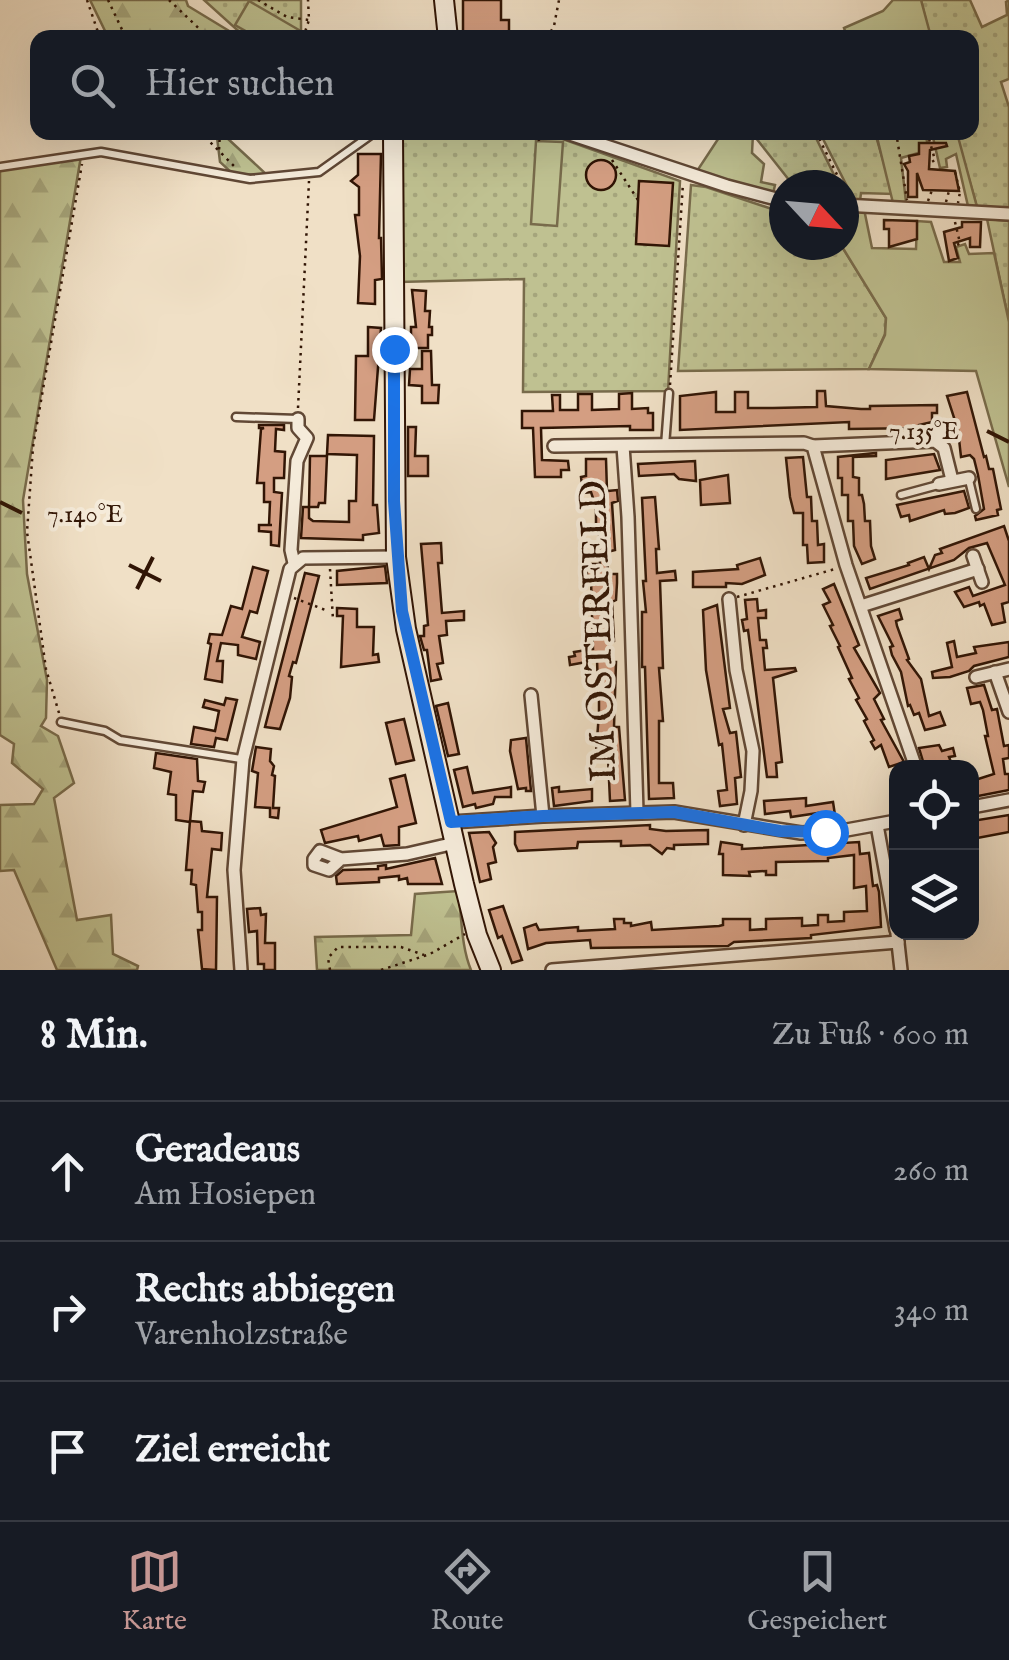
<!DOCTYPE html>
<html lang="de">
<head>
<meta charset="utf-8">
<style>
  :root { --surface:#171b24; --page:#242831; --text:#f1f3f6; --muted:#9ea1a6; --line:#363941; --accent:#c59692 }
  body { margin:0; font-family:"IM FELL English",serif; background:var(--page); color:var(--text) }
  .controls { position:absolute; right:30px; bottom:30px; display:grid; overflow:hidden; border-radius:20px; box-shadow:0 10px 40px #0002 }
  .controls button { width:90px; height:90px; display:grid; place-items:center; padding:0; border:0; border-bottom:2px solid var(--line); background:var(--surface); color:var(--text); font:50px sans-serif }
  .compass { position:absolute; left:769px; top:170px; width:90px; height:90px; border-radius:50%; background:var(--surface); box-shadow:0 10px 40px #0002; rotate:116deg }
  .stop { position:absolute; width:30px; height:30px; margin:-22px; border:8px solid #1a73e8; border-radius:50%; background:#fff }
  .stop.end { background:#1a73e8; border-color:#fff; box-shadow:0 2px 10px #0008 }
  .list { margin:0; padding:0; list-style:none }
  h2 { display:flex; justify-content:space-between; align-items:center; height:130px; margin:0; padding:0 40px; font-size:42px }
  h2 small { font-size:32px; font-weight:400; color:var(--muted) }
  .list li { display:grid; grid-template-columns:65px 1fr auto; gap:30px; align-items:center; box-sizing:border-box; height:140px; padding:0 40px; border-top:2px solid var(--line) }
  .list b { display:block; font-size:38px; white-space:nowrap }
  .list p { margin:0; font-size:32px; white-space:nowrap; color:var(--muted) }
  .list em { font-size:32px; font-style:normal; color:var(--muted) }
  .icon { flex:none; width:55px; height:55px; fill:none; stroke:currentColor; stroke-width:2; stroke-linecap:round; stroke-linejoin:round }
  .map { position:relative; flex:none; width:1009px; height:970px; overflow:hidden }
  .search { position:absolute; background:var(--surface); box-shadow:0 10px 40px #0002; left:30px; right:30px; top:30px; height:110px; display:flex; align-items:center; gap:25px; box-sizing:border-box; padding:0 35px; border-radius:20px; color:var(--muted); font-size:38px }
  .sheet { height:550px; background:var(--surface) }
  nav { display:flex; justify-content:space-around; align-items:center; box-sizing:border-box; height:140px; border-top:2px solid var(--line); background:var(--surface); font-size:28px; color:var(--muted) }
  nav a { display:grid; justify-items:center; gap:5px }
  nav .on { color:var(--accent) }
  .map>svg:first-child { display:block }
  .grass { fill:url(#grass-dots); stroke:#786b4b; stroke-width:2.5 }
  .forest { fill:url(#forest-firs); stroke:#786b4b; stroke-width:2.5 }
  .garden { fill:#bfc191; stroke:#786b4b; stroke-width:2.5 }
  .building { fill:#d49e82; stroke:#311505; stroke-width:2.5 }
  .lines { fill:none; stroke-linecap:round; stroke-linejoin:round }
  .lane-casing { stroke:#614835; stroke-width:11 }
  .street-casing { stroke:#614835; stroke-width:16 }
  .secondary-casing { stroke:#311505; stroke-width:22 }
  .path { stroke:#311505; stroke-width:2.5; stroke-dasharray:2.5 5; stroke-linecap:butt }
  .lane { stroke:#f5ebda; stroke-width:6 }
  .street { stroke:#f5ebda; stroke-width:11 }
  .secondary { stroke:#f5ebda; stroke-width:18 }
  .route { stroke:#1a73e8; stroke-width:12 }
  .ticks { fill:none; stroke:#311505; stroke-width:4 }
  .labels { text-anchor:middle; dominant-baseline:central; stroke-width:8; stroke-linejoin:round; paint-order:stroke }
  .street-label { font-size:38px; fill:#311505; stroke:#f5ebda }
  .ticks-label { font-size:25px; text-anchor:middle; fill:#311505; stroke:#f5ebda; stroke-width:8; stroke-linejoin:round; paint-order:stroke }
</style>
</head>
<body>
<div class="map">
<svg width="1009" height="970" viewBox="0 0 1009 970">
  <defs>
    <pattern id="grass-dots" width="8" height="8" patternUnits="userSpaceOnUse" patternTransform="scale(2.5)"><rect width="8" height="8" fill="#bfc191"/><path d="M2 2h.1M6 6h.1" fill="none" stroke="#a5a57c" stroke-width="1.8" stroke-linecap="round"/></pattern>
    <pattern id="forest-firs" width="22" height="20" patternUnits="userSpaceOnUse" patternTransform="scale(2.5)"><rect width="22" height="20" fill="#bfc191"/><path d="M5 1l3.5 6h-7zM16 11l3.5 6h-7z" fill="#a5a57c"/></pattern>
  </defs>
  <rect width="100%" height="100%" fill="#f0e0c6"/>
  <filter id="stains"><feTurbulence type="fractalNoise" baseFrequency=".002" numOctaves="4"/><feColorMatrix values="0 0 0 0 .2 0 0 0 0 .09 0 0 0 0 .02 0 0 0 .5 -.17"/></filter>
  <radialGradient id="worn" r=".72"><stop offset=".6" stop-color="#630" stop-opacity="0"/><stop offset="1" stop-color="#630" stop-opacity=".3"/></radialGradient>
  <g class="grass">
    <polygon points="204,0 301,0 301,31 295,37 245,37"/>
    <polygon points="921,0 970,0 982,27 1007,15 1006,2 1009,0 1009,79 1001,82 1009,107 1009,208 977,207 956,133 972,132 972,38 930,37"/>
    <polygon points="397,133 546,133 680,181 668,391 523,392 524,279 399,282"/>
    <polygon points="752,133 797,133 815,136 839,185 793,185"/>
    <polygon points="820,133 875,133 893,194 861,193 860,201 853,198"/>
    <polygon points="691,185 706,187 784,213 784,245 841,245 886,318 885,334 869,369 678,371"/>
    <polygon points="987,219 1009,221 1009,322"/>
  </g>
  <g class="forest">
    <polygon points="90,0 186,0 188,6 239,37 108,37"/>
    <polygon points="209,133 235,133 226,137 266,174 234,175 220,162 217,137"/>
    <polygon points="81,156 23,500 27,574 47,680 46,718 41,726 58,736 74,783 54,798 77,920 111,915 113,954 138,966 137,970 57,970 14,870 0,871 0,805 34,804 43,789 12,763 14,744 0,735 0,170"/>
    <path d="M458,891C462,918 461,946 471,970H317L315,937L411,935L415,894Z"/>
  </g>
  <g class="garden">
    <polygon points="893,0 921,0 931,37 847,37 844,28 883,11"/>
    <polygon points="249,1 299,30 293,37 256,37 235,25"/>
    <polygon points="722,133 753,134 752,153 764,164 761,182 775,185 773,194 697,171"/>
    <polygon points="876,133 925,133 929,150 901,158 906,202 893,203"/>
    <polygon points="932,133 957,133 977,207 968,206 956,154 946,159 947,167 940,168"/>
    <polygon points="536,141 563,142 557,226 531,224"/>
    <polygon points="844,209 864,209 872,248 916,249 917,221 931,222 944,262 960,262 956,247 965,244 969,254 994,253 1009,322 1009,487 976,371 869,369 885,335 886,318 841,245 844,245"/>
  </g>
  <g class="building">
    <polygon points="463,0 501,0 501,20 509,20 509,38 463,38"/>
    <polygon points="919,143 946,143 947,146 930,150 929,169 955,171 959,191 923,190 917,173 917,197 908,197 908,171 904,164 910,162 909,156 919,154"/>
    <polygon points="358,154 381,154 379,238 381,238 382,279 375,280 375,304 358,303 360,256 355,215 359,215 359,187 351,181 358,175"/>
    <circle cx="601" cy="175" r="15"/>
    <polygon points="639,181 673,183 669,246 636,244"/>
    <polygon points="884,220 917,221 917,239 889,247 889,229 884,229"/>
    <polygon points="962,222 981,222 980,247 970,247 970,238 954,243 958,258 949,261 944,232 962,227"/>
    <polygon points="412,290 426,291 425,311 430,311 429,327 432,327 432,335 428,335 428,348 411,348 411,327 416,327"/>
    <polygon points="368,327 381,328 374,420 355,420 356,356 368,356"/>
    <polygon points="422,351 431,351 432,385 439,385 438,403 422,403 422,386 409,385 410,369 422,369"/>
    <polygon points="817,391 825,391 826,406 861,409 870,409 870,406 937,405 937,413 932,413 932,422 919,425 919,428 849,429 849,422 680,430 680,396 716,392 716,412 735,412 735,392 748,392 748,408 773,408 817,407"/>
    <polygon points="967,392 984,457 986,456 989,469 993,469 1001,509 997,510 998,515 976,520 975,516 984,509 978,475 974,459 970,455 961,457 958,430 947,396"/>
    <polygon points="632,393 632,409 648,408 648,413 653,413 653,430 630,430 630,426 541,428 542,460 568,461 569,470 561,470 561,477 535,477 533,428 522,428 522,411 553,411 552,395 560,395 560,410 578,410 578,394 592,394 592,410 619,409 619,394"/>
    <polygon points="259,425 284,425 284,430 276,429 275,451 285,452 284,478 274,478 274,492 282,493 279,546 271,545 271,532 259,531 259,525 272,525 269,525 270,502 264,502 264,483 257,483 261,429 264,428 259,428"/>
    <polygon points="408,427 416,427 415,456 428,456 428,476 408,476"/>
    <polygon points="328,435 374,436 373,505 377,505 379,533 363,535 363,540 301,538 303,507 309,507 309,518 313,521 349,522 349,501 356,501 357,455 327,454"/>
    <polygon points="876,453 876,456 853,457 853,477 859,478 859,495 862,495 864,504 865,521 870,521 871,546 875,559 862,564 854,546 853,521 848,521 848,495 842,495 842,478 838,478 838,457"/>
    <polygon points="934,454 940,470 886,479 886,460"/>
    <polygon points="310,456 327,456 325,503 319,503 318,507 309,507"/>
    <polygon points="803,457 807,497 811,497 812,521 817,521 818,545 824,544 824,562 808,563 807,545 803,545 803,513 794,513 790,497 786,458"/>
    <polygon points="586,459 606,459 607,491 617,490 618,501 612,503 615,550 607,552 608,574 617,574 617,583 616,600 612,602 614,641 609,642 612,662 616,662 614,727 619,727 625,800 610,801 608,758 599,758 596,754 599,712 599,696 595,696 595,688 598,688 597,660 570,665 569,657 575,656 574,652 593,649 591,579 588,579 585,564 600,564 599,531 596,531 596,507 591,492 583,493 581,477 586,476"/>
    <polygon points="695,461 696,481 679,479 674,474 639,476 638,464"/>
    <polygon points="728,475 730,503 701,505 700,480"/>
    <polygon points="964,491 969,508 955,513 945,514 944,510 910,521 909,515 901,517 897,505"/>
    <polygon points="655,497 659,549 656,549 657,573 675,571 676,580 660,581 663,668 659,668 663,721 659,721 659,783 673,783 674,798 649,799 645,667 642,667 642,612 646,612 643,581 646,581 642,498"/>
    <polygon points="1004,526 1009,541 1009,602 1002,604 1005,622 992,625 984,604 980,606 979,602 964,607 955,592 969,587 973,596 1005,585 987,543 969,548 954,560 870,589 866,578 909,565 908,563 924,557 929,569 935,555 942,553 940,549"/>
    <polygon points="441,543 442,563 438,563 442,613 464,611 464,620 446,621 447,635 439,636 443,663 437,664 441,679 431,681 427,650 424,650 420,636 424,636 424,626 428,625 421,544"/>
    <polygon points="760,558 765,575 742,584 726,583 726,587 693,587 693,572 738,569 737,565"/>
    <polygon points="385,566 387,583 337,585 337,571"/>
    <polygon points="253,567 268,571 257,613 250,611 242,637 260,642 256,659 238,655 238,645 221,643 217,661 223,661 222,682 205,679 211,644 208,643 210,634 222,635 231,606 242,609"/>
    <polygon points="305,573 319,576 296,663 293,662 289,676 292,677 290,698 280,729 265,727"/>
    <polygon points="834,584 859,645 854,648 880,693 874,699 884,719 881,720 904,762 889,767 881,745 875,749 871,742 874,740 864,721 867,719 856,700 859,698 849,679 852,678 838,647 840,646 830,626 833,625 823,605 830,602 823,589"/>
    <polygon points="757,599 758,611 766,610 766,618 758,618 760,640 766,640 767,648 763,648 765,670 795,668 796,671 773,678 782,762 776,763 777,777 767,777 748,630 744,631 742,620 747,619 745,600"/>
    <polygon points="717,605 730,708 723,709 730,733 736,732 741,777 735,778 737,804 720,806 718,791 727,790 722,744 719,745 706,670 703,610"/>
    <polygon points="337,608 357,609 357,627 374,627 373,655 378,654 379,662 341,667 343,616 337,616"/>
    <polygon points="899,609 902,619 896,621 897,626 909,659 907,660 921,679 929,716 940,712 945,725 938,727 925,730 919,713 914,715 910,705 908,706 901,672 892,655 890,647 893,646 878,616"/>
    <polygon points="954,641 957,657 976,653 974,647 1009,642 1009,657 974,666 969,671 950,677 933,678 932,672 952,667 947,643"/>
    <polygon points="984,685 992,710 997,709 1004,746 1009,745 1009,758 1003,759 1005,774 1009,774 1009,790 973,797 972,781 994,774 985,736 988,736 983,710 980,702 971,704 967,688"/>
    <polygon points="226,698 237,700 227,740 216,738 214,747 191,744 194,727 215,731 219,711 203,707 205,700 224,705"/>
    <polygon points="448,703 459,754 448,756 436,706"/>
    <polygon points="404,719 414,760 396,764 386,723"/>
    <polygon points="526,738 531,791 526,791 526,788 518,789 510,751 511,740"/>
    <polygon points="939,745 942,751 953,748 955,756 949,757 951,762 925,768 919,748"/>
    <polygon points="256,747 271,749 270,761 274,766 272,775 275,776 273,808 279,808 278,818 270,817 270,808 255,807 258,773 252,771"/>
    <polygon points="156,753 197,759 198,781 205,782 203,792 193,791 190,822 176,820 176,795 168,794 171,772 154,768"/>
    <polygon points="467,767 473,793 511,787 511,797 495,797 493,804 476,808 475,804 463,807 454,770"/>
    <polygon points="405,775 416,823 399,827 399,845 384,846 381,835 359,841 358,836 325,843 321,830 397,807 390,779"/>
    <polygon points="559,787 559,792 592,789 592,801 554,806 552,788"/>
    <polygon points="806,798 806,806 833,802 835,815 818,818 818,813 791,817 790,811 765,814 764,801"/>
    <polygon points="1009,815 1009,832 972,839 972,821"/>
    <polygon points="190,821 201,822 202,831 222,833 221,850 212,849 207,897 217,897 216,970 202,969 198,930 202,930 202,912 198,912 196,885 191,884 192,870 186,870"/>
    <polygon points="650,825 650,829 666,831 708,830 708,844 674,845 674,849 667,848 662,854 650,845 621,846 621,841 578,842 577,848 518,851 515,844 515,832"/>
    <polygon points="489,832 496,843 493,847 496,862 488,864 491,879 480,882 469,833"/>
    <polygon points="721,842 742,845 742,849 859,842 860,854 869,853 873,886 877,885 879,892 881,927 811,935 811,938 734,942 728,946 591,948 590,940 546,943 528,949 524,928 536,924 539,930 578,927 578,931 615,929 614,919 624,919 624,923 631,923 631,926 651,922 652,930 719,926 723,925 723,919 750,919 750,930 766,929 766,919 802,918 802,926 818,925 818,915 828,915 828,922 844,921 844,912 867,911 866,886 854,888 854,855 828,858 828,861 776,862 776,875 766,875 766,871 749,872 750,876 723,875 723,854 719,854"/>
    <polygon points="435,858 442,884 408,884 407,878 399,880 399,876 379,878 379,882 337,884 336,876 343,870 378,869 378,866 386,865 386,869"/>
    <polygon points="503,906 522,960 512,963 502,936 498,938 489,910"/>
    <polygon points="260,908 261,915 266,914 265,943 275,943 275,970 264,970 264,964 258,964 257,931 249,932 247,909"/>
  </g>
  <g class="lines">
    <defs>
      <g id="lane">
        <polyline points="0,167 101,152 250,179 319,172 375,132"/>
        <polyline points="236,417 298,419"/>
        <polyline points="665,446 669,393"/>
        <polyline points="969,480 976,509"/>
        <polyline points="901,495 938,485"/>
        <polyline points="61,722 105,731 120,740 241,759"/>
      </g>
      <g id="street">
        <polyline points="564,132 727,186 784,201"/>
        <polyline points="844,205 1009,214"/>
        <polyline points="938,442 941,427"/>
        <polyline points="554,446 804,443 813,446 846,565 916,768"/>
        <polyline points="623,446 628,517 637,812"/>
        <polyline points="813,446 935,441 944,448 952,480"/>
        <polyline points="939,484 969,478"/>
        <polyline points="973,556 982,582"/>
        <polyline points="294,563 291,550 297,461 307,438 298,428 298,419"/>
        <polyline points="729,599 736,670 753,751 751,791 744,825"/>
        <polyline points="861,606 978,569"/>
        <polyline points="995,672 1009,712"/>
        <polyline points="976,677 1009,669"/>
        <polyline points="531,695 543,816"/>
        <polyline points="972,807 1009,800"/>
        <polyline points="451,822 543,816 674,812 801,833 841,831 896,821"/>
        <polyline points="877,825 896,930"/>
        <polyline points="341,859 329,870 314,865 314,859 320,851 341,859 407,854 455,843"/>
        <polyline points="897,934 901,970"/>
        <polyline points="241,970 234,870 243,759 290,569 303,558 396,557"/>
        <polyline points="552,970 898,942"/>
      </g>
      <g id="secondary">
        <polyline points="444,0 448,38"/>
        <polyline points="393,132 396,557 406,629 464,884 477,935 491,970"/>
      </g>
    </defs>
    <use href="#lane" class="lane-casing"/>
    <use href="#street" class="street-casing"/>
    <use href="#secondary" class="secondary-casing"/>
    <g class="path">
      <polyline points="87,0 100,38"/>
      <polyline points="108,0 126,38"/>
      <polyline points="169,0 209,38"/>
      <polyline points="258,0 287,17 309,20"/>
      <polyline points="303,38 309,20 308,0"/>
      <polyline points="547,38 554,26 559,0"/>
      <polyline points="887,38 887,37"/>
      <polyline points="200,132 218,150"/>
      <polyline points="220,132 219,151 235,167"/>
      <polyline points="538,132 539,141"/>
      <polyline points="816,132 842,185"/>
      <polyline points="896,132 907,200"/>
      <polyline points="927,132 935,160 930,163"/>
      <polyline points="612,160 638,200"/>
      <polyline points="955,172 960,192 958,203"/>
      <polyline points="928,201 932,190"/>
      <polyline points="946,202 949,191"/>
      <polyline points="955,222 960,243 957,245 956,242"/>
      <polyline points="670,385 683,183"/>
      <polyline points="298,408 309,181"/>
      <polyline points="330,569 333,620"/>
      <polyline points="737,597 835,569"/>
      <polyline points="294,598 328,611"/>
      <polyline points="59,713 46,669 27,532 33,447 82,164"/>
      <polyline points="330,970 328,958 338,947 401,947 424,955"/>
      <polyline points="381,970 430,954 465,934"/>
    </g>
    <use href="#lane" class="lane"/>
    <use href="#street" class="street"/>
    <use href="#secondary" class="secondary"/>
  </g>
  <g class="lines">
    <polyline class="route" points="394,349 394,501 402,611 451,822 543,816 674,812 780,831 825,832"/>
  </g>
  <path class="ticks" d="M987,431L1009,442M0,502L22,513M129,565L161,581M137,589L153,557"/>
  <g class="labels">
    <g class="street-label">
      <text transform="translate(600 631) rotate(-92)">IM OSTERFELD</text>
    </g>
  </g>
  <g class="ticks-label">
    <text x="924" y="439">7.135°E</text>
    <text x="85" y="522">7.140°E</text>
  </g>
  <rect width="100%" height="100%" filter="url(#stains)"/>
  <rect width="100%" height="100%" fill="url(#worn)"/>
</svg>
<div class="controls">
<button><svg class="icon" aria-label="locate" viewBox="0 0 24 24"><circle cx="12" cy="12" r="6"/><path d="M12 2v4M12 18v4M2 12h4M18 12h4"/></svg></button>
<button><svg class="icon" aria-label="layers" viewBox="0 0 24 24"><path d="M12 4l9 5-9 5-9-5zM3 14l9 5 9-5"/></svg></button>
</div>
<svg class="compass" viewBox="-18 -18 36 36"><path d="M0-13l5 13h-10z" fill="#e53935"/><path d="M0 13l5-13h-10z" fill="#9ea1a6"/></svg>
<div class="stop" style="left:825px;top:832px"></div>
<div class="stop end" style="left:394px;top:349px"></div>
<div class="search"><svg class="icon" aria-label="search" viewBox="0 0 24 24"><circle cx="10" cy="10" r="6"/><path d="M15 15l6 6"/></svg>Hier suchen</div>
</div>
<section class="sheet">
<h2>8 Min.<small>Zu Fuß · 600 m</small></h2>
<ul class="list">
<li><svg class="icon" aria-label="ahead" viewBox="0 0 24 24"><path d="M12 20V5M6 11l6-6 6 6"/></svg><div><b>Geradeaus</b><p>Am Hosiepen</p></div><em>260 m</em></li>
<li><svg class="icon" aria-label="right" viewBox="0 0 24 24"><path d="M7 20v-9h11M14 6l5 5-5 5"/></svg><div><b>Rechts abbiegen</b><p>Varenholzstraße</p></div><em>340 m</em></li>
<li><svg class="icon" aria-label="arrive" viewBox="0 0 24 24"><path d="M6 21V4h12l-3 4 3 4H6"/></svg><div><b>Ziel erreicht</b></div></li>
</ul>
</section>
<nav>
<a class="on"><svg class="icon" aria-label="map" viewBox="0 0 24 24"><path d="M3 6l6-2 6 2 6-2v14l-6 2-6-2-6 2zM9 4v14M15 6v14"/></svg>Karte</a>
<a><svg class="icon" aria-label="directions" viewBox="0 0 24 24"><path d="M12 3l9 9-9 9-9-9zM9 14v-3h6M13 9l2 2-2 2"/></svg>Route</a>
<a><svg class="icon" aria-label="saved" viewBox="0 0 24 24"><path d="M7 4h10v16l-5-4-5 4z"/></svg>Gespeichert</a>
</nav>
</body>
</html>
